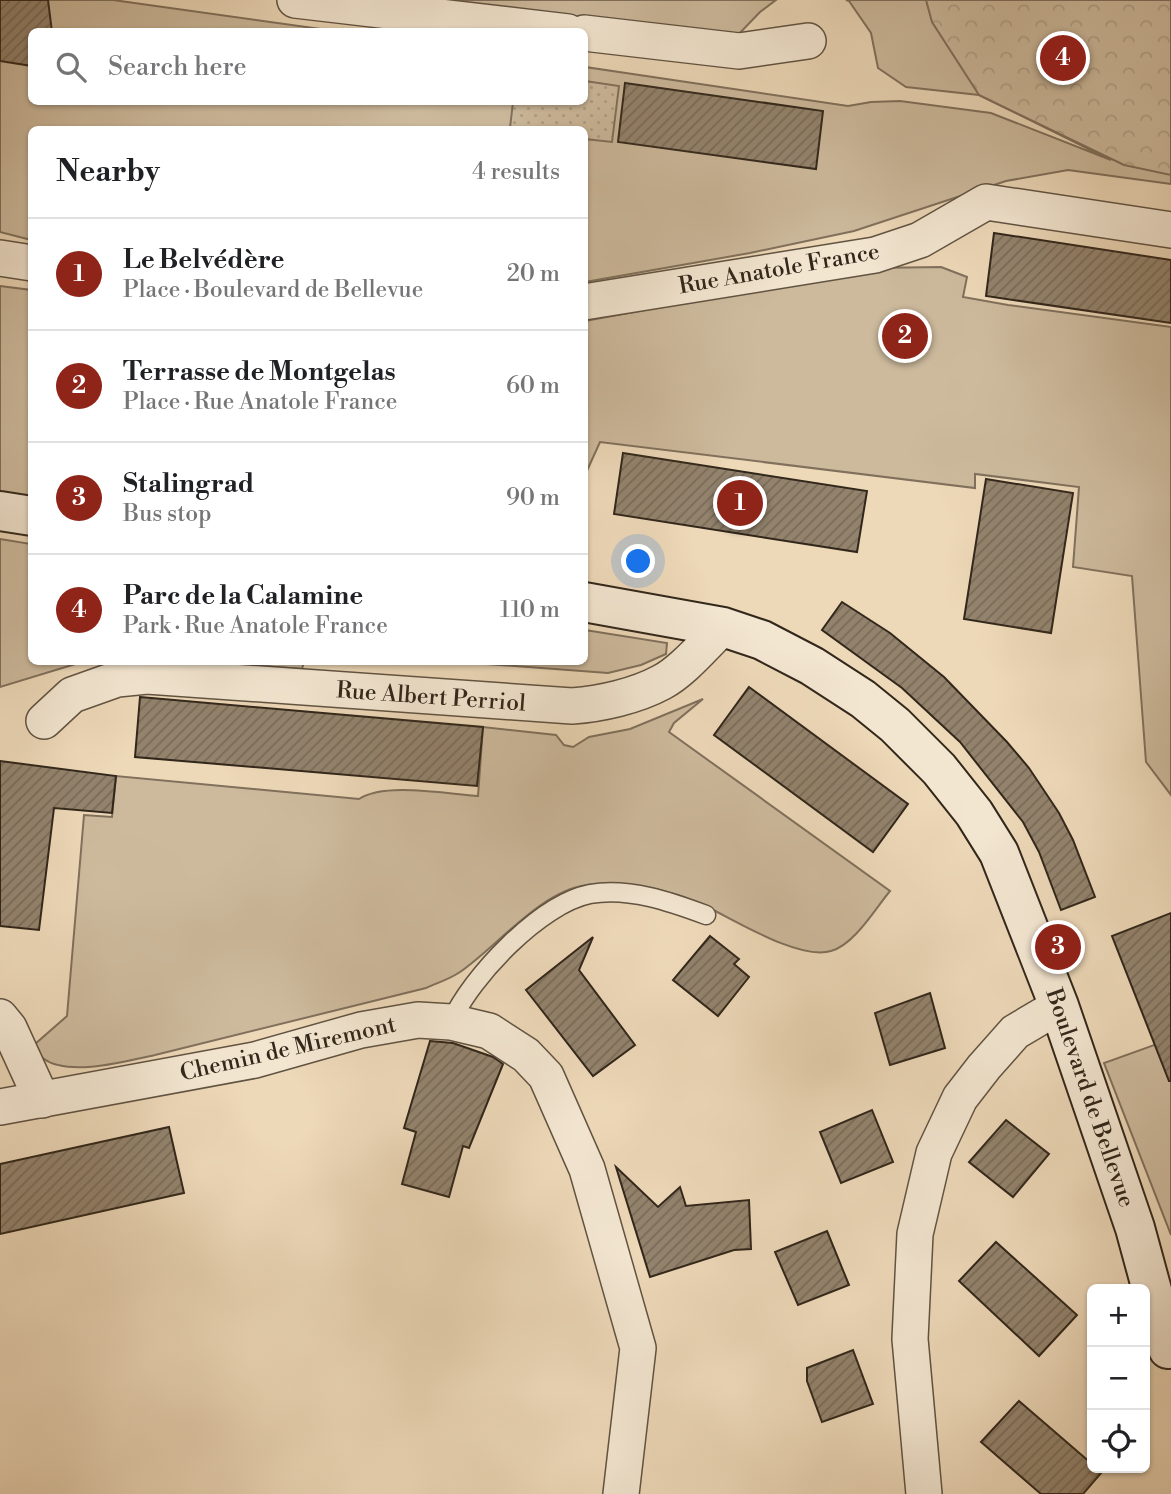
<!DOCTYPE html>
<html lang="en">
<head>
<meta charset="utf-8">
<style>
  :root { --surface:#fff; --page:#f2f2f2; --text:#202124; --muted:#757577; --line:#e0e0e0; --accent:#8f2418 }
  body { margin:0; font-family:"Libre Bodoni",serif; background:var(--page); color:var(--text) }
  .controls { position:absolute; right:21px; bottom:21px; display:grid; overflow:hidden; border-radius:10px; box-shadow:0 2px 5px #0004 }
  .controls button { width:63px; height:63px; display:grid; place-items:center; padding:0; border:0; border-bottom:2px solid var(--line); background:var(--surface); color:var(--text); font:35px sans-serif }
  .you { position:absolute; left:639px; top:562px; width:24px; height:24px; margin:-18px; border:5px solid #fff; border-radius:50%; background:#1a73e8; box-shadow:0 0 0 10px #1a73e833 }
  .badge { display:grid; place-items:center; width:46px; height:46px; border-radius:50%; background:var(--accent); color:#fff; font-size:23px; font-weight:700 }
  .pin { position:absolute; translate:-50% -50%; border:4px solid #fff; box-shadow:0 2px 7px #0006 }
  .list { margin:0; padding:0; list-style:none }
  h2 { display:flex; justify-content:space-between; align-items:center; height:91px; margin:0; padding:0 28px; font-size:30px }
  h2 small { font-size:23px; font-weight:400; color:var(--muted) }
  .list li { display:grid; grid-template-columns:46px 1fr auto; gap:21px; align-items:center; box-sizing:border-box; height:112px; padding:0 28px; border-top:2px solid var(--line) }
  .list b { display:block; font-size:26px; white-space:nowrap }
  .list p { margin:0; font-size:23px; white-space:nowrap; color:var(--muted) }
  .list em { font-size:23px; font-style:normal; color:var(--muted) }
  .icon { flex:none; width:38px; height:38px; fill:none; stroke:currentColor; stroke-width:2; stroke-linecap:round; stroke-linejoin:round }
  .map { position:relative; flex:none; width:1171px; height:1494px; overflow:hidden }
  .search { position:absolute; background:var(--surface); box-shadow:0 2px 5px #0004; left:28px; top:28px; width:560px; height:77px; display:flex; align-items:center; gap:18px; box-sizing:border-box; padding:0 24px; border-radius:10px; color:var(--muted); font-size:26px }
  .panel { position:absolute; background:var(--surface); box-shadow:0 2px 5px #0004; left:28px; top:126px; width:560px; height:539px; border-radius:10px }
  .map>svg:first-child { display:block }
  .green { fill:#cdba9d; stroke:#80705c; stroke-width:2 }
  .forest { fill:url(#forest-crowns); stroke:#80705c; stroke-width:2 }
  .garden { fill:url(#garden-dots); stroke:#80705c; stroke-width:2 }
  .building { fill:url(#building-hatch); stroke:#32271b; stroke-width:2 }
  .lines { fill:none; stroke-linecap:round; stroke-linejoin:round }
  .service-casing { stroke:#615342; stroke-width:21 }
  .minor-casing { stroke:#615342; stroke-width:38 }
  .secondary-casing { stroke:#32271b; stroke-width:42 }
  .service { stroke:#f3e6d1; stroke-width:18 }
  .minor { stroke:#f3e6d1; stroke-width:35 }
  .secondary { stroke:#f3e6d1; stroke-width:38 }
  .labels { text-anchor:middle; dominant-baseline:central; stroke-width:6; stroke-linejoin:round; paint-order:stroke }
  .street-label { font-size:23px; fill:#32271b; stroke:#f3e6d1 }
</style>
</head>
<body>
<div class="map">
<svg width="1171" height="1494" viewBox="0 0 1171 1494">
  <defs>
    <pattern id="forest-crowns" width="20" height="18" patternUnits="userSpaceOnUse" patternTransform="scale(1.75)"><rect width="20" height="18" fill="#cdba9d"/><path d="M2 6a3 3 0 1 1 6 0M12 15a3 3 0 1 1 6 0" fill="none" stroke="#b0a087"/></pattern>
    <pattern id="garden-dots" width="8" height="8" patternUnits="userSpaceOnUse" patternTransform="scale(1.75)"><rect width="8" height="8" fill="#cdba9d"/><path d="M2 2h.1M6 6h.1" fill="none" stroke="#b0a087" stroke-width="1.8" stroke-linecap="round"/></pattern>
    <pattern id="building-hatch" width="6" height="6" patternUnits="userSpaceOnUse" patternTransform="scale(1.75)"><rect width="6" height="6" fill="#93836d"/><path d="M-1 1l2-2M0 6l6-6M5 7l2-2" fill="none" stroke="#796b59"/></pattern>
  </defs>
  <rect width="100%" height="100%" fill="#edd8b8"/>
  <filter id="stains"><feTurbulence type="fractalNoise" baseFrequency=".00286" numOctaves="4"/><feColorMatrix values="0 0 0 0 .2 0 0 0 0 .09 0 0 0 0 .02 0 0 0 .5 -.17"/></filter>
  <radialGradient id="worn" r=".72"><stop offset=".6" stop-color="#630" stop-opacity="0"/><stop offset="1" stop-color="#630" stop-opacity=".3"/></radialGradient>
  <g class="green">
    <polygon points="0,0 113,0 335,31 32,32 32,102 584,102 585,67 848,106 871,102 900,101 991,113 1111,160 979,95 906,87 878,68 871,33 849,1 846,0 1171,0 1171,184 1068,170 1006,181 854,231 750,253 585,282 584,130 32,130 31,240 0,232"/>
    <polygon points="426,0 776,0 760,12 737,36"/>
    <polygon points="941,267 967,277 963,297 1008,305 1171,327 1171,795 1146,762 1132,576 1073,567 1079,487 975,474 975,488 600,442 585,475 585,321 872,268"/>
    <polygon points="0,286 31,290 31,500 0,495"/>
    <polygon points="0,539 31,544 32,662 82,662 0,687"/>
    <polygon points="585,630 667,643 666,654 641,665 608,673 459,662 584,662"/>
    <polygon points="209,662 304,662 302,669"/>
    <path d="M703,699L674,723L669,732L890,891C875,909 854,945 831,951C797,961 729,916 697,902C664,888 623,881 587,885C540,891 498,946 460,972C450,979 437,983 426,988L155,1055C127,1061 69,1077 44,1059C40,1056 37,1049 34,1045L67,1016L84,815L112,817L116,776L359,799C385,782 446,794 478,796L483,727L556,735L564,745L573,747L589,737L630,729Z"/>
    <polygon points="1171,1039 1171,1235 1104,1063"/>
  </g>
  <polygon class="forest" points="926,0 1171,0 1171,175 1124,165 979,95 932,22"/>
  <polygon class="garden" points="585,81 619,86 612,142 585,139 584,130 510,128 513,102 584,102"/>
  <g class="building">
    <polygon points="0,0 48,0 52,32 32,32 32,66 0,61"/>
    <polygon points="625,83 823,111 816,169 618,142"/>
    <polygon points="994,233 1171,260 1171,323 986,296"/>
    <polygon points="623,453 867,491 857,552 614,514"/>
    <polygon points="986,479 1073,493 1051,633 964,619"/>
    <polygon points="842,602 890,633 944,677 1007,742 1029,768 1059,813 1073,840 1095,897 1061,910 1039,852 1023,822 960,742 902,688 822,630"/>
    <polygon points="749,687 908,804 873,852 714,735"/>
    <polygon points="140,697 483,727 477,786 135,757"/>
    <polygon points="0,761 116,776 112,813 54,808 39,930 0,926"/>
    <polygon points="1171,913 1171,1081 1169,1081 1112,936"/>
    <polygon points="710,936 739,959 734,964 749,977 718,1016 673,980"/>
    <polygon points="593,937 579,970 635,1045 593,1076 526,990"/>
    <polygon points="930,993 945,1048 890,1065 875,1013"/>
    <polygon points="430,1041 453,1043 493,1057 503,1064 469,1148 463,1146 449,1197 402,1184 416,1132 404,1128"/>
    <polygon points="872,1110 893,1162 841,1183 820,1132"/>
    <polygon points="1006,1120 1049,1154 1013,1197 969,1162"/>
    <polygon points="169,1127 184,1193 0,1234 0,1164"/>
    <polygon points="616,1167 658,1207 680,1187 686,1206 749,1200 751,1249 734,1250 650,1277"/>
    <polygon points="827,1231 849,1285 798,1305 775,1252"/>
    <polygon points="996,1242 1077,1315 1039,1356 959,1281"/>
    <polygon points="853,1350 873,1404 822,1422 807,1381 807,1368"/>
    <polygon points="1019,1401 1092,1464 1092,1468 1096,1468 1102,1472 1083,1494 1041,1494 981,1442"/>
  </g>
  <g class="lines">
    <defs>
      <path id="service" d="M451,1022C471,977 540,904 590,894C629,887 671,902 706,915"/>
      <g id="minor">
        <polyline points="295,0 568,32"/>
        <polyline points="584,33 739,51 808,41"/>
        <polyline points="0,258 32,263"/>
        <polyline points="584,302 875,255 920,240 986,202 1171,230"/>
        <path d="M44,721L72,695L117,679L147,676L572,706C601,704 636,696 662,682C683,671 705,644 723,627"/>
        <polyline points="0,1017 9,1028 42,1100"/>
        <polyline points="0,1107 255,1060 361,1030 418,1020 451,1022 489,1031 526,1055 546,1076 587,1169 638,1348 621,1494"/>
        <polyline points="924,1494 910,1339 915,1234 934,1153 960,1098 984,1067 1015,1032 1059,1006"/>
      </g>
      <g id="secondary">
        <polyline points="0,511 32,516"/>
        <polyline points="584,602 723,627 762,640 812,666 863,699 895,725 939,769 974,813 999,853 1059,1006 1135,1228 1168,1349"/>
      </g>
    </defs>
    <use href="#service" class="service-casing"/>
    <use href="#minor" class="minor-casing"/>
    <use href="#secondary" class="secondary-casing"/>
    <use href="#service" class="service"/>
    <use href="#minor" class="minor"/>
    <use href="#secondary" class="secondary"/>
  </g>
  <g class="labels">
    <g class="street-label">
      <text transform="translate(779 269) rotate(-10)">Rue Anatole France</text>
      <text transform="translate(431 697) rotate(4)">Rue Albert Perriol</text>
      <text transform="translate(288 1049) rotate(-13)">Chemin de Miremont</text>
      <text transform="translate(1090 1098) rotate(71)">Boulevard de Bellevue</text>
    </g>
  </g>
  <rect width="100%" height="100%" filter="url(#stains)"/>
  <rect width="100%" height="100%" fill="url(#worn)"/>
</svg>
<div class="controls">
<button>+</button>
<button>−</button>
<button><svg class="icon" aria-label="locate" viewBox="0 0 24 24"><circle cx="12" cy="12" r="6"/><path d="M12 2v4M12 18v4M2 12h4M18 12h4"/></svg></button>
</div>
<div class="you"></div>
<div class="pin badge" style="left:740px;top:503px">1</div>
<div class="pin badge" style="left:905px;top:336px">2</div>
<div class="pin badge" style="left:1058px;top:947px">3</div>
<div class="pin badge" style="left:1063px;top:58px">4</div>
<div class="search"><svg class="icon" aria-label="search" viewBox="0 0 24 24"><circle cx="10" cy="10" r="6"/><path d="M15 15l6 6"/></svg>Search here</div>
<section class="panel">
<h2>Nearby<small>4 results</small></h2>
<ul class="list">
<li><span class="badge">1</span><div><b>Le Belvédère</b><p>Place · Boulevard de Bellevue</p></div><em>20 m</em></li>
<li><span class="badge">2</span><div><b>Terrasse de Montgelas</b><p>Place · Rue Anatole France</p></div><em>60 m</em></li>
<li><span class="badge">3</span><div><b>Stalingrad</b><p>Bus stop</p></div><em>90 m</em></li>
<li><span class="badge">4</span><div><b>Parc de la Calamine</b><p>Park · Rue Anatole France</p></div><em>110 m</em></li>
</ul>
</section>
</div>
</body>
</html>
